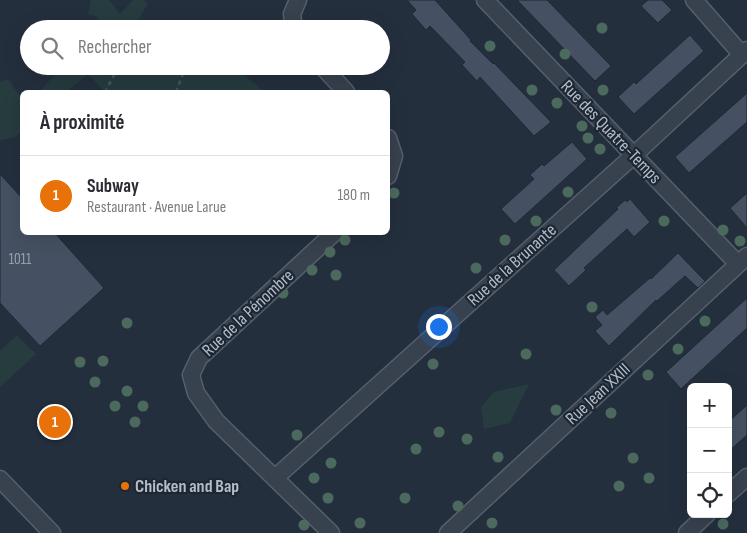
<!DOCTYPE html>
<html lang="fr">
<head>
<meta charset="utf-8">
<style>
  :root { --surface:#fff; --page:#f7f7f7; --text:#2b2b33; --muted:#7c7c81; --line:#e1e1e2; --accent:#b45309 }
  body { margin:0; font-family:"Sofia Sans Condensed",sans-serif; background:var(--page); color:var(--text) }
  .controls { position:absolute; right:15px; bottom:15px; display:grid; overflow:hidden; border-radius:8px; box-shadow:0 5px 20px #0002 }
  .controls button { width:45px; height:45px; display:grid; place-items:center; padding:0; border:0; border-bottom:1px solid var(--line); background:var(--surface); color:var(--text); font:25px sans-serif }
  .you { position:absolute; left:438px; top:326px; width:18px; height:18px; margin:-12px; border:4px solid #fff; border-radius:50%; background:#1a73e8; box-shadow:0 0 0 8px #1a73e833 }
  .badge { display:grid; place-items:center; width:32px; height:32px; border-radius:50%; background:var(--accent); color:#fff; font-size:16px; font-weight:700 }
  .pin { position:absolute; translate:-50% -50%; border:2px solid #fff; box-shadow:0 1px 5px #0006 }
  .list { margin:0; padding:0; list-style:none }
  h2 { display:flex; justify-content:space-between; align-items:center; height:65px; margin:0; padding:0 20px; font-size:21px }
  h2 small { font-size:16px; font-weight:400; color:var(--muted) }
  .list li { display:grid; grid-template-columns:32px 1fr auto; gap:15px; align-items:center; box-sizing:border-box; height:80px; padding:0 20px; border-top:1px solid var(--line) }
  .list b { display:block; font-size:19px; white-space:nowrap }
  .list p { margin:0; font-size:16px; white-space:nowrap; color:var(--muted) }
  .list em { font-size:16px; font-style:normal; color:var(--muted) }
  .icon { flex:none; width:28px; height:28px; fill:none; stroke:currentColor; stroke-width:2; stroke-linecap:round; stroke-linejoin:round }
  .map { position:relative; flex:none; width:747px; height:533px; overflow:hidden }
  .search { position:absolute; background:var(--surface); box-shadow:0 5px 20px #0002; left:20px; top:20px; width:370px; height:55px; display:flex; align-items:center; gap:12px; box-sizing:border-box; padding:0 18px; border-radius:28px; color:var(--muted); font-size:19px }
  .panel { position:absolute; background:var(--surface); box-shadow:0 5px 20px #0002; left:20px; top:90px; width:370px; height:145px; border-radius:8px }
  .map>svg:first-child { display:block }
  .green { fill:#263c3f }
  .building { fill:#455162; stroke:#1f2835 }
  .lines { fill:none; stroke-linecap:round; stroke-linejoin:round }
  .minor-casing { stroke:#565f6c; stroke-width:19 }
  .path { stroke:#44595c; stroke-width:2.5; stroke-dasharray:4 4; stroke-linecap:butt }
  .minor { stroke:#38414e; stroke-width:16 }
  .tree { fill:#4b6a5d }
  .food-dot { fill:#e8710a; stroke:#1d2633; stroke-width:2 }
  .labels { text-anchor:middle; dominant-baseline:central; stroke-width:4.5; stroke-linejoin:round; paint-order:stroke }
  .number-label { font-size:15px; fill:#98a1af }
  .street-label { font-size:18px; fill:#b4bcc9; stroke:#1d2633 }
  .poi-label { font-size:18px; font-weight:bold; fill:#b4bcc9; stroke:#1d2633; text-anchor:start }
</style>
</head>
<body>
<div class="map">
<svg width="747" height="533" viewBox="0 0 747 533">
  <rect width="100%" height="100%" fill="#242f3e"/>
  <g class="green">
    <polygon points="91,0 109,0 120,14 133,0 143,0 148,3 133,29 97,29 98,17 88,14"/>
    <polygon points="63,66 173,66 184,75 199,73 206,66 232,66 256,84 263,92 105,92 88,74 66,92 39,92"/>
    <polygon points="8,79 22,99 22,131 15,137 0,140 0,82"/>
    <polygon points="17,335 36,354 0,387 0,351"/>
    <polygon points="529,384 510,423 484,429 481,407 494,392"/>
  </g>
  <g class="building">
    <polygon points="407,0 435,0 471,40 470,41 493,64 494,63 551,122 534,136 480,77 477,81 462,65 465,62 430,26 426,30 412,14 416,10"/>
    <polygon points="517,0 547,0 611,66 595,81"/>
    <polygon points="648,0 662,0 672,10 658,23 641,6"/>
    <polygon points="690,35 704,51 634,114 618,97 634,82 636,84"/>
    <polygon points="747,93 747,122 689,173 675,157"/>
    <polygon points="572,142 587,159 515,224 501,209 534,179 530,175 542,164 544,166"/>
    <polygon points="0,174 22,198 22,232 54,232 104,288 40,346 0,303"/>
    <polygon points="747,193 747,228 730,208"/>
    <polygon points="630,199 650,222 634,237 627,229 584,268 586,270 569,286 554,270 618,209 616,208 625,200 627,202"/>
    <polygon points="678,253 705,281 698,288 685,276 657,301 656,300 609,346 595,331 602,325 595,317 603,310 607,315 650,278 651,279"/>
    <polygon points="747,298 747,328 681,389 666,372"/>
    <polygon points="747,405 747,435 728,452 728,422"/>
  </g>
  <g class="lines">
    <defs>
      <g id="minor">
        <polyline points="485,0 738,264"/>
        <polyline points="694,0 742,55"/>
        <polyline points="294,29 292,14 298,0"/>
        <polyline points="322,66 346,92"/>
        <polyline points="388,138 394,156 388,176"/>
        <polyline points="275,478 633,156 747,50"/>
        <polyline points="0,479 52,533"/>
        <polyline points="728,494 747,477"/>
        <polyline points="331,533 216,421 196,393 191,375 199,358 335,232"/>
        <polyline points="448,533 747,256"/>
        <polyline points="687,533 707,514"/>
      </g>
    </defs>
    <use href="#minor" class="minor-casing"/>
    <g class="path">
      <polyline points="260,29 277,21"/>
      <polyline points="105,92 119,66"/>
      <polyline points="176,92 186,66"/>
    </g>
    <use href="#minor" class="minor"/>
  </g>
  <g class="tree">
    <circle cx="602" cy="28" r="5.5"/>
    <circle cx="490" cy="46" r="5.5"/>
    <circle cx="565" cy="54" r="5.5"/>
    <circle cx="532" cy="90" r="5.5"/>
    <circle cx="603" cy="90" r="5.5"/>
    <circle cx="557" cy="103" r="5.5"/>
    <circle cx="582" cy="126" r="5.5"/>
    <circle cx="588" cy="138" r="5.5"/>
    <circle cx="600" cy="149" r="5.5"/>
    <circle cx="568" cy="192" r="5.5"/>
    <circle cx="394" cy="193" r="5.5"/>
    <circle cx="536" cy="221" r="5.5"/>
    <circle cx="664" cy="221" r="5.5"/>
    <circle cx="723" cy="230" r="5.5"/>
    <circle cx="345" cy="240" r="5.5"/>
    <circle cx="505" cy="240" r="5.5"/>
    <circle cx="740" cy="241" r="5.5"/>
    <circle cx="330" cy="252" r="5.5"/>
    <circle cx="476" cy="268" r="5.5"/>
    <circle cx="312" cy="270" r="5.5"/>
    <circle cx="336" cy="275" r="5.5"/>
    <circle cx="283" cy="293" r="5.5"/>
    <circle cx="592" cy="307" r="5.5"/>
    <circle cx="705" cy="321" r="5.5"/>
    <circle cx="127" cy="323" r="5.5"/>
    <circle cx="678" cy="349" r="5.5"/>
    <circle cx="526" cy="354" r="5.5"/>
    <circle cx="103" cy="361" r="5.5"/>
    <circle cx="80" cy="362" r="5.5"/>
    <circle cx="433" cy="364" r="5.5"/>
    <circle cx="648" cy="375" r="5.5"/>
    <circle cx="95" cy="382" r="5.5"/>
    <circle cx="127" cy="391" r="5.5"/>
    <circle cx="115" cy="406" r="5.5"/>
    <circle cx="143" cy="406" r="5.5"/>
    <circle cx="556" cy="410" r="5.5"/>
    <circle cx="611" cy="413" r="5.5"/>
    <circle cx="135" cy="422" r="5.5"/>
    <circle cx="439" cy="432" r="5.5"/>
    <circle cx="297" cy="435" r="5.5"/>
    <circle cx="467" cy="439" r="5.5"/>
    <circle cx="416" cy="449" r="5.5"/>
    <circle cx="498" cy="457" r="5.5"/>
    <circle cx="633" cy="458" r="5.5"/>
    <circle cx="331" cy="463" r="5.5"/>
    <circle cx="314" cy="478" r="5.5"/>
    <circle cx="649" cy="478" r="5.5"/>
    <circle cx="619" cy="486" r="5.5"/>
    <circle cx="328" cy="498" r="5.5"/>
    <circle cx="405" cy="498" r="5.5"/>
    <circle cx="458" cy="506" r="5.5"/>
    <circle cx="360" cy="523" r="5.5"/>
    <circle cx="492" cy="523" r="5.5"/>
    <circle cx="723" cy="524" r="5.5"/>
    <circle cx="304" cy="525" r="5.5"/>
  </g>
  <circle class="food-dot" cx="125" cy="486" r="5"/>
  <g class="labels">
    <g class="number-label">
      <text x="20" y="259">1011</text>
    </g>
    <g class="street-label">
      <text transform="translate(611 132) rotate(46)">Rue des Quatre-Temps</text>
      <text transform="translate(512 265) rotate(-42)">Rue de la Brunante</text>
      <text transform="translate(248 313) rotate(-43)">Rue de la Pénombre</text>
      <text transform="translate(598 394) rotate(-43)">Rue Jean XXIII</text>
    </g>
    <g class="poi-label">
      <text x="135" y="486">Chicken and Bap</text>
    </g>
  </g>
</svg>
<div class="controls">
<button>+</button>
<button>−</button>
<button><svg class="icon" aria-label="locate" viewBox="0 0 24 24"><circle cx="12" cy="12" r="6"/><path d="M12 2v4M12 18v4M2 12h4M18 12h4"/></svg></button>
</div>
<div class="you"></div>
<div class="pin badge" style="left:55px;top:422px;background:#e8710a">1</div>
<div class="search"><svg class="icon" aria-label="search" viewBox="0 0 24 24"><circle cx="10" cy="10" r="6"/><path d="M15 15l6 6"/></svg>Rechercher</div>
<section class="panel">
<h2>À proximité<small></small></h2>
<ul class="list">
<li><span class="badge" style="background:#e8710a">1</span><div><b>Subway</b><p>Restaurant · Avenue Larue</p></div><em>180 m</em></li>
</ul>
</section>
</div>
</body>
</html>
